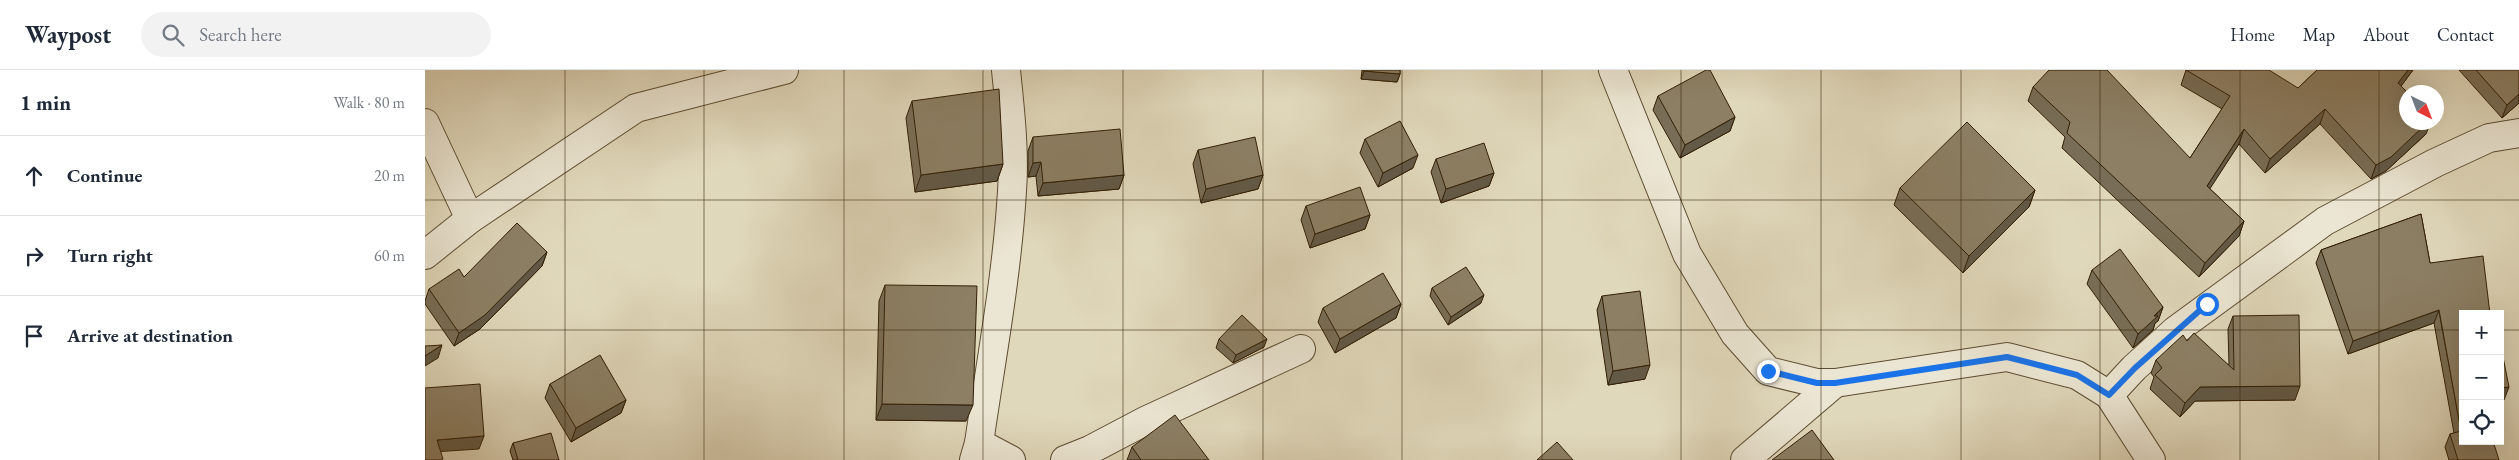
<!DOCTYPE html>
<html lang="en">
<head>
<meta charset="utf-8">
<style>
  :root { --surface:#fff; --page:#f2f2f3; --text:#1f2937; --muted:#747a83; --line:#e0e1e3 }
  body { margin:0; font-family:"EB Garamond",serif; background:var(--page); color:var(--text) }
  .controls { position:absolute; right:15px; bottom:15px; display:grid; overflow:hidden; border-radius:0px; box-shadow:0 5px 20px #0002 }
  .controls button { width:45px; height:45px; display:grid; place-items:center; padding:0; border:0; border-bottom:1px solid var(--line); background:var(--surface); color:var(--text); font:25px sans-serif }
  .compass { position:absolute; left:1974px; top:15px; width:45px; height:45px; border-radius:50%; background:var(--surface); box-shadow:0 5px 20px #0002; rotate:138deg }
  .stop { position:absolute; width:15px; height:15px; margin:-11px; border:4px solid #1a73e8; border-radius:50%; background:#fff }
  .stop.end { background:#1a73e8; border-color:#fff; box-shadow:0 1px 5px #0008 }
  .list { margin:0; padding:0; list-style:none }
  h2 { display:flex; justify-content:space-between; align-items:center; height:65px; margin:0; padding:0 20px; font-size:21px }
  h2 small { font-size:16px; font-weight:400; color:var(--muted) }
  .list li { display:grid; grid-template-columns:32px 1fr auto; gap:15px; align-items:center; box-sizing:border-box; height:80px; padding:0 20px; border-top:1px solid var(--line) }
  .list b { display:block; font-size:19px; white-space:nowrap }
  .list em { font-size:16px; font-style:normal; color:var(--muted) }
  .icon { flex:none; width:28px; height:28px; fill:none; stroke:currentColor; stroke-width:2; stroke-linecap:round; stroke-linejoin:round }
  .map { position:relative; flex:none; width:2094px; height:390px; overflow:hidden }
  header { display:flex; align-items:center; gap:30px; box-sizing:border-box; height:70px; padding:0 25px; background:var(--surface); border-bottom:1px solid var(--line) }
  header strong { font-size:24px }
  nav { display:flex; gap:28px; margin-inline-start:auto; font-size:18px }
  .search { width:350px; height:45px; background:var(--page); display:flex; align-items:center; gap:12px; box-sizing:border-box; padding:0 18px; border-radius:28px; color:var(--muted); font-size:19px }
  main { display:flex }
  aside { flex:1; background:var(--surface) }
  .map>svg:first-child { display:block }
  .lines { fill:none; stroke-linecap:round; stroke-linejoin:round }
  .minor-casing { stroke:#5e4d32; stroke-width:30 }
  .minor { stroke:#ebe6d3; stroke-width:28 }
  .wall { fill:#786d56; stroke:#321f05 }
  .shaded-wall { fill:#625946; stroke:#321f05 }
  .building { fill:#8c7f64; stroke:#321f05 }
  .route { stroke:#1a73e8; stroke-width:6 }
  .grid { fill:none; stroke:#321f05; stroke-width:1; stroke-opacity:0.55 }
</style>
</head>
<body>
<header>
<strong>Waypost</strong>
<div class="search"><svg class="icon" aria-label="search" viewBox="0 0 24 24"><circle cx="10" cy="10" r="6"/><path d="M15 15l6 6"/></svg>Search here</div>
<nav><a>Home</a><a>Map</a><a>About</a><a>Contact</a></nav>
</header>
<main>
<aside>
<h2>1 min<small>Walk · 80 m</small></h2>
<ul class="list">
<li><svg class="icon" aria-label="ahead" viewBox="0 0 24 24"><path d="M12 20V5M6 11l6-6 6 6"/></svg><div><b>Continue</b></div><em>20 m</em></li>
<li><svg class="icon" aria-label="right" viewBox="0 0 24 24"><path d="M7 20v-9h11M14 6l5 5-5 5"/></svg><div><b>Turn right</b></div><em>60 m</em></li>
<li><svg class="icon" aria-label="arrive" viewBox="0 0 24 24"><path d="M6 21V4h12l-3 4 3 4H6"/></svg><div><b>Arrive at destination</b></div></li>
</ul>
</aside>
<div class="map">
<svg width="2094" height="390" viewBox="0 0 2094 390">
  <rect width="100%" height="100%" fill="#e0d8bb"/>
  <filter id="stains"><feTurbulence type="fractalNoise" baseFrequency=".004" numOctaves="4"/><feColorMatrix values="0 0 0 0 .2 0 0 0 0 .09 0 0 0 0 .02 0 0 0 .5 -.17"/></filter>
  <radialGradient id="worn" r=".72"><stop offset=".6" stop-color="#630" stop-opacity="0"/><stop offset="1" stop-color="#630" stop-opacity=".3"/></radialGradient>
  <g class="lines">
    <defs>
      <g id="minor">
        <polyline points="1188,0 1262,184 1310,264 1343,301 1392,313 1410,313 1582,287 1652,305 1684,325 1726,390"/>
        <polyline points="0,53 45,149"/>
        <polyline points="0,185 45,149 211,38 359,0"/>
        <polyline points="1684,325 1709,298 1751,260 1900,151 2010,93 2064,68 2094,63"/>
        <polyline points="554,373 586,390"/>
        <path d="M549,390L554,373C566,290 582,206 587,121C590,81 585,40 581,0"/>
        <polyline points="640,390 665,380 722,350 876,279"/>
        <polyline points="1320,390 1410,313"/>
      </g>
    </defs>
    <use href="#minor" class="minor-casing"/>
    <use href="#minor" class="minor"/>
  </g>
  <g class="wall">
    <polygon points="937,0 975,0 975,4 972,12 936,9"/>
    <polygon points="1761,0 1873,18 1892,0 1988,0 1976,16 2001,64 1961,101 1946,109 1895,54 1840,103 1814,74 1784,118 1819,151 1814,166 1774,207 1637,78 1640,67 1603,31 1608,17 1765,88 1797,39 1756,15"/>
    <polygon points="2034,0 2094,0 2094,33 2077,48"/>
    <polygon points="1233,26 1310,47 1305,61 1255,88 1228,40"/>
    <polygon points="487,31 578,94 572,111 490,122 481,48"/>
    <polygon points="608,67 699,105 694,119 613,126 611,106 603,107 603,81"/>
    <polygon points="940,69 988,98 953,117 935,83"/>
    <polygon points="773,80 838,105 833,119 776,133 768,94"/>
    <polygon points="1011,89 1069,103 1064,116 1016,133 1006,102"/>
    <polygon points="1475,118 1610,120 1604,137 1538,203 1469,135"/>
    <polygon points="881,136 945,145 940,159 885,178 876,150"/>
    <polygon points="1996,144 2038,371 2074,390 2024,390 2020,377 2025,364 2029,363 2009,253 1923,284 1891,193 1896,180"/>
    <polygon points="122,182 117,196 55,259 29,276 0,234 0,231 4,219 39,207"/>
    <polygon points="1667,200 1738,237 1733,251 1730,253 1728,260 1708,278 1662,214"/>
    <polygon points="460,215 541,351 451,350 454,231"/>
    <polygon points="1007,218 1056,233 1023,255 1005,226"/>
    <polygon points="1177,226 1220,309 1183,315 1172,240"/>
    <polygon points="976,234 971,248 910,283 893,252 898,238"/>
    <polygon points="1808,246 1870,330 1770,331 1755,347 1725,319 1729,307 1726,303 1731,290 1762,271 1804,295 1803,259"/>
    <polygon points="794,269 839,277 808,293 791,278"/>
    <polygon points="125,314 201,330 196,343 146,372 120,328"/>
    <polygon points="88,373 134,390 88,390 85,381"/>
    <polygon points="707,377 784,390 702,390"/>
  </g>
  <g class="shaded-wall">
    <polygon points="1983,0 1988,0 1968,27 1973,13"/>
    <polygon points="939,1 975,4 972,12 936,9"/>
    <polygon points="2094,24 2094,33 2077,48 2082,35"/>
    <polygon points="1900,39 1895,54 1840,103 1845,89"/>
    <polygon points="1310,47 1305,61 1255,88 1260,75"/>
    <polygon points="2003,52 2006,52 2001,64 1961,101 1946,109 1951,95"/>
    <polygon points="1819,59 1814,74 1777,131 1782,116"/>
    <polygon points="993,85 988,98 953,117 958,103"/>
    <polygon points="616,92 611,106 603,107 608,93"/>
    <polygon points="578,94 572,111 490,122 496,105"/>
    <polygon points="1069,103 1064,116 1016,133 1021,119"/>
    <polygon points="699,105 694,119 613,126 618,113"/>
    <polygon points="838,105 833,119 776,133 781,119"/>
    <polygon points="1610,120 1604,137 1538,203 1544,186"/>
    <polygon points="945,145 940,159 885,178 890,164"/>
    <polygon points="1819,151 1814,166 1774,207 1780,193"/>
    <polygon points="122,182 117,196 55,259 29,276 34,263"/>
    <polygon points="1059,225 1056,233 1023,255 1026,247"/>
    <polygon points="976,234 971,248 910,283 915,269"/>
    <polygon points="1738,237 1733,251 1730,253 1728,260 1708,278 1713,264"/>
    <polygon points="2014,240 2009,253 1923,284 1928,271"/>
    <polygon points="842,269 839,277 808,293 811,285"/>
    <polygon points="17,275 13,288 0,296 0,286"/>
    <polygon points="1225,295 1220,309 1183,315 1188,301"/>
    <polygon points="1875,316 1870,330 1770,331 1755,347 1760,333 1775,317"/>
    <polygon points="2084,317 2079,330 2075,331 2075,318"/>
    <polygon points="201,330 196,343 146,372 151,358"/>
    <polygon points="457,334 548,335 541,351 451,350"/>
    <polygon points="59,366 54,379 8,382 12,370"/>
  </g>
  <g class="building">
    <polygon points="939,0 975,0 975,4 939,1"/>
    <polygon points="1281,0 1285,0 1310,47 1260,75 1233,26"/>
    <polygon points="1624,0 1682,0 1765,88 1805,26 1761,0 1844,0 1873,18 1892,0 1983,0 1973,13 1982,22 1982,52 2003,52 1966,87 1951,95 1900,39 1845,89 1819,59 1782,116 1819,151 1780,193 1642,63 1645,52 1608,17"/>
    <polygon points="2051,0 2094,0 2094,24 2082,35"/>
    <polygon points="574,19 578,94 496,105 487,31"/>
    <polygon points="975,51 993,85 958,103 940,69"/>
    <polygon points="1542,52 1610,120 1544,186 1475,118"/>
    <polygon points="695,59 699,105 618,113 616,92 608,93 608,67"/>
    <polygon points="830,67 838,105 781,119 773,80"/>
    <polygon points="1059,73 1069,103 1021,119 1011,89"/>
    <polygon points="935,117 945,145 890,164 881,136"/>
    <polygon points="1996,144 2005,193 2058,186 2065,244 2038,244 2038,371 2068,371 2074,390 2033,390 2025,364 2036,361 2014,240 1928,271 1896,180"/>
    <polygon points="92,153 122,182 60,245 34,263 4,219 34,199 39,207"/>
    <polygon points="1695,179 1738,237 1729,246 1733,246 1713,264 1667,200"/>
    <polygon points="1041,197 1059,225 1026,247 1007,218"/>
    <polygon points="958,203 976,234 915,269 898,238"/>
    <polygon points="460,215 552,216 548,335 457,334"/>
    <polygon points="1215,221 1225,295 1188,301 1177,226"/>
    <polygon points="817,245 842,269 811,285 794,269"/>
    <polygon points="1874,245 1875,316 1775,317 1760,333 1730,305 1737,298 1731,290 1758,265 1762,271 1769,263 1809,300 1808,246"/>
    <polygon points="2075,272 2084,317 2075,318"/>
    <polygon points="17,275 0,286 0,276"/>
    <polygon points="175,285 201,330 151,358 125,314"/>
    <polygon points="55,314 59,366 12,370 18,389 14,390 0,390 0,318"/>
    <polygon points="750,345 784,390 716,390 707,377"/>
    <polygon points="1387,360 1409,390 1347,390"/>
    <polygon points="126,363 134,390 93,390 88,373"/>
    <polygon points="1132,372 1148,390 1112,390"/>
  </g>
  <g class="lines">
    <polyline class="route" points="1343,301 1392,313 1410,313 1582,287 1652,305 1684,325 1710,298 1782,234"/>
  </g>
  <path class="grid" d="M140,0V390M279,0V390M419,0V390M558,0V390M698,0V390M838,0V390M977,0V390M1117,0V390M1256,0V390M1396,0V390M1536,0V390M1675,0V390M1815,0V390M1954,0V390M0,130H2094M0,260H2038M2075,260H2094"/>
  <rect width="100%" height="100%" filter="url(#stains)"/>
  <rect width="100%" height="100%" fill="url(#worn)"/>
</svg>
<div class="controls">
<button>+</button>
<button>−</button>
<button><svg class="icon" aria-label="locate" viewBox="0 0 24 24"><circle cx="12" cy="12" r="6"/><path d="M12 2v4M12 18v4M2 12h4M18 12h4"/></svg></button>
</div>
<svg class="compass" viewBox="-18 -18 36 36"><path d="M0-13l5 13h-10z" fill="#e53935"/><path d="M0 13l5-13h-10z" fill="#747a83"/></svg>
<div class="stop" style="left:1782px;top:234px"></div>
<div class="stop end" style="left:1343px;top:301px"></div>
</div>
</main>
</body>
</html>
